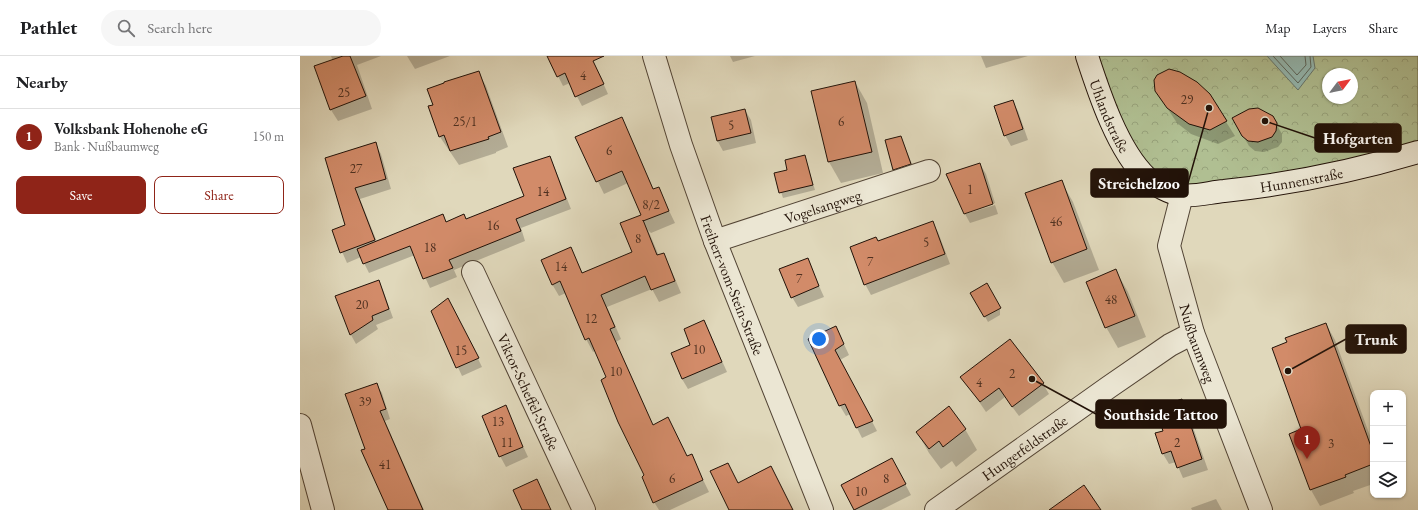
<!DOCTYPE html>
<html lang="en">
<head>
<meta charset="utf-8">
<style>
  :root { --surface:#fff; --page:#f6f6f6; --text:#202124; --muted:#757577; --line:#e0e0e0; --accent:#8f2418 }
  body { margin:0; font-family:"EB Garamond",serif; background:var(--page); color:var(--text) }
  .controls { position:absolute; right:12px; bottom:12px; display:grid; overflow:hidden; border-radius:8px; box-shadow:0 1px 3px #0004 }
  .controls button { width:36px; height:36px; display:grid; place-items:center; padding:0; border:0; border-bottom:1px solid var(--line); background:var(--surface); color:var(--text); font:20px sans-serif }
  .compass { position:absolute; left:1022px; top:12px; width:36px; height:36px; border-radius:50%; background:var(--surface); box-shadow:0 1px 3px #0004; rotate:58deg }
  .you { position:absolute; left:519px; top:283px; width:14px; height:14px; margin:-10px; border:3px solid #fff; border-radius:50%; background:#1a73e8; box-shadow:0 0 0 6px #1a73e833 }
  .badge { display:grid; place-items:center; width:26px; height:26px; border-radius:50%; background:var(--accent); color:#fff; font-size:13px; font-weight:700 }
  .pin { position:absolute; translate:-50% -33px; filter:drop-shadow(0 1px 2px #0008) }
  .pin::after { content:''; position:absolute; top:21px; width:14px; height:12px; background:inherit; clip-path:polygon(0 0,100% 0,50% 100%) }
  .list { margin:0; padding:0; list-style:none }
  h2 { display:flex; justify-content:space-between; align-items:center; height:52px; margin:0; padding:0 16px; font-size:17px }
  h2 small { font-size:13px; font-weight:400; color:var(--muted) }
  .list li { display:grid; grid-template-columns:26px 1fr auto; gap:12px; align-items:center; box-sizing:border-box; height:56px; padding:0 16px; border-top:1px solid var(--line) }
  .list b { display:block; font-size:15px; white-space:nowrap }
  .list p { margin:0; font-size:13px; white-space:nowrap; color:var(--muted) }
  .list em { font-size:13px; font-style:normal; color:var(--muted) }
  .actions { display:flex; gap:8px; padding:12px 16px }
  .actions a { flex:1; padding:9px 0; border:1px solid var(--accent); border-radius:8px; text-align:center; font-size:14px; color:var(--accent) }
  .actions .main { background:var(--accent); color:#fff }
  .icon { flex:none; width:22px; height:22px; fill:none; stroke:currentColor; stroke-width:2; stroke-linecap:round; stroke-linejoin:round }
  .map { position:relative; flex:none; width:1118px; height:454px; overflow:hidden }
  header { display:flex; align-items:center; gap:24px; box-sizing:border-box; height:56px; padding:0 20px; background:var(--surface); border-bottom:1px solid var(--line) }
  header strong { font-size:19px }
  nav { display:flex; gap:22px; margin-inline-start:auto; font-size:14px }
  .search { width:280px; height:36px; background:var(--page); display:flex; align-items:center; gap:10px; box-sizing:border-box; padding:0 14px; border-radius:22px; color:var(--muted); font-size:15px }
  main { display:flex }
  aside { flex:1; background:var(--surface) }
  .map>svg:first-child { display:block }
  .park { fill:url(#park-crowns); stroke:#69684d; fill-rule:evenodd }
  .water { fill:#94b9b2; stroke:#66766e }
  .shadow { fill:#0003 }
  .lines { fill:none; stroke-linecap:round; stroke-linejoin:round }
  .shore { stroke:#5b665d; stroke-width:1 }
  .building { fill:#d28b69; stroke:#221208 }
  .minor-casing { stroke:#524435; stroke-width:24 }
  .secondary-casing { stroke:#221208; stroke-width:24 }
  .minor { stroke:#ebe6d3; stroke-width:22 }
  .secondary { stroke:#ebe6d3; stroke-width:22 }
  .labels { text-anchor:middle; dominant-baseline:central; stroke-width:3; stroke-linejoin:round; paint-order:stroke }
  .number-label { font-size:13px; fill:#4e3020 }
  .street-label { font-size:15px; fill:#221208; stroke:#ebe6d3 }
  .leader { fill:none; stroke:#221208; stroke-width:1.5 }
  .callout-dot { fill:#221208; stroke:#ebe6d3; stroke-width:1.5 }
  .callout { fill:#221208; stroke:#221208; stroke-width:1.5 }
  .callout-label { font-size:16px; text-anchor:middle; font-weight:bold; fill:#fff }
</style>
</head>
<body>
<header>
<strong>Pathlet</strong>
<div class="search"><svg class="icon" aria-label="search" viewBox="0 0 24 24"><circle cx="10" cy="10" r="6"/><path d="M15 15l6 6"/></svg>Search here</div>
<nav><a>Map</a><a>Layers</a><a>Share</a></nav>
</header>
<main>
<aside>
<h2>Nearby<small></small></h2>
<ul class="list">
<li><span class="badge">1</span><div><b>Volksbank Hohenohe eG</b><p>Bank · Nußbaumweg</p></div><em>150 m</em></li>
</ul>
<div class="actions"><a class="main">Save</a><a>Share</a></div>
</aside>
<div class="map">
<svg width="1118" height="454" viewBox="0 0 1118 454">
  <defs>
    <pattern id="park-crowns" width="20" height="18" patternUnits="userSpaceOnUse"><rect width="20" height="18" fill="#b0bf92"/><path d="M2 6a3 3 0 1 1 6 0M12 15a3 3 0 1 1 6 0" fill="none" stroke="#97a37c"/></pattern>
  </defs>
  <rect width="100%" height="100%" fill="#e0d8bb"/>
  <filter id="stains"><feTurbulence type="fractalNoise" baseFrequency=".005" numOctaves="4"/><feColorMatrix values="0 0 0 0 .2 0 0 0 0 .09 0 0 0 0 .02 0 0 0 .5 -.17"/></filter>
  <radialGradient id="worn" r=".72"><stop offset=".6" stop-color="#630" stop-opacity="0"/><stop offset="1" stop-color="#630" stop-opacity=".3"/></radialGradient>
  <path class="park" d="M787,0H1118V100L882,139L847,122ZM1028,18H1052V42H1028Z"/>
  <polygon class="water" points="967,0 1013,0 1015,12 998,34"/>
  <g class="shadow">
    <polygon points="31,0 81,0 57,9 72,53 38,65 31,54 33,5"/>
    <polygon points="107,0 150,0 115,13"/>
    <polygon points="248,0 291,0 308,38 282,50 270,27 263,30"/>
    <polygon points="430,0 455,0 433,6"/>
    <polygon points="681,0 728,0 686,12"/>
    <polygon points="178,16 186,30 208,91 196,96 196,97 159,109 140,81 129,51 134,49"/>
    <polygon points="555,26 567,47 583,117 541,127 529,106 512,36"/>
    <polygon points="856,35 909,39 935,80 918,88 891,78 877,67"/>
    <polygon points="712,45 718,55 728,84 711,90 705,79"/>
    <polygon points="445,54 451,64 456,87 423,95 417,84"/>
    <polygon points="972,61 982,78 982,86 978,91 964,96 955,95 949,90 933,62"/>
    <polygon points="321,62 354,134 358,132 375,167 351,177 348,174 359,200 363,198 370,211 381,237 359,246 352,233 307,251 321,283 316,286 353,370 387,401 391,399 409,436 370,454 359,454 354,446 308,321 296,294 293,296 286,283 266,237 259,240 252,228 271,192 283,218 334,196 342,159 328,127 304,138 277,82"/>
    <polygon points="601,81 614,113 597,118 594,113"/>
    <polygon points="75,88 81,98 91,133 60,143 77,186 142,159 146,166 166,164 225,141 249,101 254,110 271,153 221,172 225,185 154,214 157,221 130,232 115,199 69,217 61,201 47,207 33,175 47,170 27,102"/>
    <polygon points="505,100 515,134 483,142 475,118 489,115"/>
    <polygon points="680,108 686,118 695,147 664,156"/>
    <polygon points="761,125 773,146 799,214 764,227 752,206"/>
    <polygon points="695,149 698,158 670,167 665,158"/>
    <polygon points="632,166 638,176 650,208 571,239 565,228 578,186"/>
    <polygon points="507,203 524,241 498,251 492,241"/>
    <polygon points="816,215 828,236 846,281 818,292 806,271"/>
    <polygon points="78,225 83,234 93,262 76,269 78,273 56,288 51,279 37,240"/>
    <polygon points="672,237 700,252 700,259 688,266"/>
    <polygon points="153,251 182,311 162,320 132,256"/>
    <polygon points="404,265 427,316 388,333 382,323 391,290"/>
    <polygon points="1026,268 1035,284 1073,388 1073,428 1053,435 1054,437 1020,450 1011,434 990,378 1003,374"/>
    <polygon points="536,271 549,299 540,304 577,375 562,382 550,358 546,360 540,350 510,283"/>
    <polygon points="662,321 743,328 749,338 719,360 705,341 686,356"/>
    <polygon points="76,328 82,337 90,363 85,365 124,454 95,454 66,394"/>
    <polygon points="881,344 887,354 908,414 883,422 876,406 869,408 863,398 856,378 864,375"/>
    <polygon points="205,351 228,401 206,411 200,400"/>
    <polygon points="665,373 677,394 656,411 652,405 641,413 629,397 617,376"/>
    <polygon points="597,413 611,439 581,454 555,454 542,429"/>
    <polygon points="916,443 922,454 892,454 891,452"/>
  </g>
  <g class="lines">
    <g class="shore">
      <polyline points="973,0 998,27 1011,11 1010,0"/>
      <polyline points="980,0 997,19 1006,9 1005,0"/>
    </g>
  </g>
  <g class="building">
    <polygon points="43,0 50,0 66,40 30,54 14,10"/>
    <polygon points="247,0 304,0 293,5 304,28 275,41 265,17 257,21"/>
    <polygon points="869,13 880,16 897,26 910,38 927,65 910,74 889,68 867,52 855,35 854,24 857,19"/>
    <polygon points="179,15 201,76 188,81 189,83 150,95 144,79 139,81 128,50 133,49 127,33 144,27 144,26"/>
    <polygon points="555,25 572,96 528,106 511,35"/>
    <polygon points="713,44 723,73 704,80 694,50"/>
    <polygon points="958,52 973,60 977,67 976,75 972,81 958,86 948,85 942,80 932,62 949,53"/>
    <polygon points="445,53 451,77 417,85 411,61"/>
    <polygon points="322,61 353,133 359,131 369,155 343,165 343,164 357,199 364,197 375,225 351,234 345,220 301,239 315,271 310,273 353,369 368,361 387,400 392,398 403,424 353,447 342,421 344,419 318,366 301,324 306,321 289,282 285,284 260,225 252,229 241,204 271,191 282,217 332,196 320,167 341,159 322,115 296,126 275,81"/>
    <polygon points="601,80 611,108 593,114 585,84"/>
    <polygon points="76,86 86,123 55,132 75,184 40,197 32,174 45,169 25,102"/>
    <polygon points="505,99 513,129 479,137 474,117 487,114 485,104"/>
    <polygon points="250,100 266,143 216,163 221,175 149,204 153,212 123,223 110,190 63,208 57,193 143,158 146,166 164,158 166,163 224,140 213,112"/>
    <polygon points="680,107 693,148 664,158 646,118"/>
    <polygon points="762,124 787,193 751,207 725,137"/>
    <polygon points="633,165 645,198 564,229 550,191 576,181 578,185"/>
    <polygon points="508,202 519,230 491,242 479,213"/>
    <polygon points="816,213 835,260 805,272 786,226"/>
    <polygon points="79,224 89,253 72,260 73,264 50,279 35,240"/>
    <polygon points="687,227 701,252 684,261 670,237"/>
    <polygon points="148,242 179,302 156,312 131,255"/>
    <polygon points="404,264 422,306 382,323 371,297 390,289 384,273"/>
    <polygon points="1026,267 1073,396 1073,408 1045,419 1046,421 1010,434 989,378 1001,373 972,292 987,286 985,282"/>
    <polygon points="536,270 544,288 535,294 573,365 556,372 545,348 539,350 508,283"/>
    <polygon points="710,283 744,327 712,351 699,332 680,346 660,321"/>
    <polygon points="77,327 86,353 80,355 123,454 88,454 61,394 65,393 45,338"/>
    <polygon points="882,343 902,403 877,412 871,395 862,398 855,377 863,375 855,352"/>
    <polygon points="206,349 223,391 199,401 182,360"/>
    <polygon points="649,350 666,373 643,391 639,385 629,393 616,376"/>
    <polygon points="592,402 606,428 554,454 541,429"/>
    <polygon points="428,407 438,427 471,410 493,454 429,454 410,415"/>
    <polygon points="237,423 251,454 222,454 213,434"/>
    <polygon points="784,429 801,454 749,454"/>
  </g>
  <g class="lines">
    <defs>
      <g id="minor">
        <path id="s1" d="M354,0L381,89L415,185L522,454"/>
        <path id="s2" d="M882,139L869,190L893,277L961,454"/>
        <path id="s3" d="M415,185L629,115"/>
        <path id="s4" d="M173,216L284,454"/>
        <polyline points="0,369 23,454"/>
        <path id="s5" d="M636,454L809,331L870,289L893,277"/>
      </g>
      <g id="secondary">
        <path id="s6" d="M787,0C799,37 818,95 847,122C855,129 871,138 882,139C895,141 911,136 924,135C989,128 1055,115 1118,96"/>
      </g>
    </defs>
    <use href="#minor" class="minor-casing"/>
    <use href="#secondary" class="secondary-casing"/>
    <use href="#minor" class="minor"/>
    <use href="#secondary" class="secondary"/>
  </g>
  <g class="labels">
    <g class="number-label">
      <text x="283" y="19">4</text>
      <text x="44" y="36">25</text>
      <text x="887" y="43">29</text>
      <text x="165" y="65">25/1</text>
      <text x="541" y="65">6</text>
      <text x="431" y="69">5</text>
      <text x="309" y="94">6</text>
      <text x="56" y="112">27</text>
      <text x="670" y="133">1</text>
      <text x="243" y="135">14</text>
      <text x="351" y="148">8/2</text>
      <text x="756" y="165">46</text>
      <text x="193" y="169">16</text>
      <text x="338" y="182">8</text>
      <text x="626" y="186">5</text>
      <text x="130" y="191">18</text>
      <text x="570" y="205">7</text>
      <text x="261" y="210">14</text>
      <text x="499" y="222">7</text>
      <text x="811" y="243">48</text>
      <text x="62" y="248">20</text>
      <text x="291" y="262">12</text>
      <text x="399" y="293">10</text>
      <text x="161" y="294">15</text>
      <text x="316" y="315">10</text>
      <text x="712" y="317">2</text>
      <text x="679" y="326">4</text>
      <text x="65" y="345">39</text>
      <text x="198" y="365">13</text>
      <text x="207" y="386">11</text>
      <text x="877" y="386">2</text>
      <text x="1031" y="387">3</text>
      <text x="85" y="408">41</text>
      <text x="372" y="422">6</text>
      <text x="586" y="422">8</text>
      <text x="561" y="435">10</text>
    </g>
    <g class="street-label">
      <text stroke="none"><textPath href="#s6" startOffset="64">Uhlandstraße</textPath></text>
      <text stroke="none"><textPath href="#s6" startOffset="297">Hunnenstraße</textPath></text>
      <text stroke="none"><textPath href="#s3" startOffset="113">Vogelsangweg</textPath></text>
      <text stroke="none"><textPath href="#s1" startOffset="242">Freiherr-vom-Stein-Straße</textPath></text>
      <text stroke="none"><textPath href="#s2" startOffset="154">Nußbaumweg</textPath></text>
      <text stroke="none"><textPath href="#s4" startOffset="132">Viktor-Scheffel-Straße</textPath></text>
      <text stroke="none"><textPath href="#s5" startOffset="108">Hungerfeldstraße</textPath></text>
    </g>
  </g>
  <path class="leader" d="M965 65L1015 82M909 52L888 127M988 315L1046 283M732 323L796 358"/>
  <g class="callout-dot">
    <circle cx="965" cy="65" r="4"/>
    <circle cx="909" cy="52" r="4"/>
    <circle cx="988" cy="315" r="4"/>
    <circle cx="732" cy="323" r="4"/>
  </g>
  <g class="callout">
    <rect x="1015" y="68" width="86" height="28" rx="4"/>
    <rect x="791" y="113" width="97" height="28" rx="4"/>
    <rect x="1046" y="269" width="60" height="28" rx="4"/>
    <rect x="796" y="344" width="130" height="28" rx="4"/>
  </g>
  <g class="callout-label">
    <text x="1058" y="88">Hofgarten</text>
    <text x="839" y="133">Streichelzoo</text>
    <text x="1076" y="289">Trunk</text>
    <text x="861" y="364">Southside Tattoo</text>
  </g>
  <rect width="100%" height="100%" filter="url(#stains)"/>
  <rect width="100%" height="100%" fill="url(#worn)"/>
</svg>
<div class="controls">
<button>+</button>
<button>−</button>
<button><svg class="icon" aria-label="layers" viewBox="0 0 24 24"><path d="M12 4l9 5-9 5-9-5zM3 14l9 5 9-5"/></svg></button>
</div>
<svg class="compass" viewBox="-18 -18 36 36"><path d="M0-13l5 13h-10z" fill="#e53935"/><path d="M0 13l5-13h-10z" fill="#757577"/></svg>
<div class="you"></div>
<div class="pin badge" style="left:1007px;top:403px">1</div>
</div>
</main>
</body>
</html>
